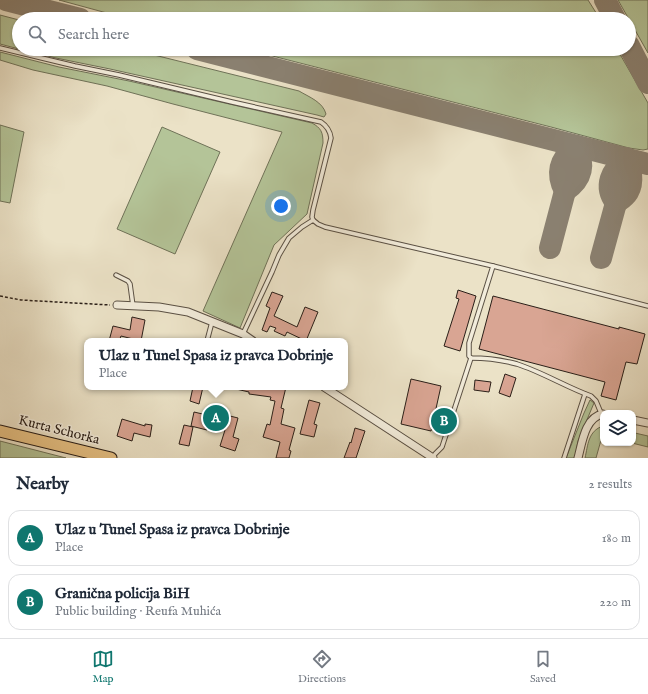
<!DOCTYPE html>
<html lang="en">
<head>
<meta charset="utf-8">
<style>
  :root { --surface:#fff; --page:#f6f6f7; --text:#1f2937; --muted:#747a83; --line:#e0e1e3; --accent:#0f766e }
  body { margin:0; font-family:"IM FELL English",serif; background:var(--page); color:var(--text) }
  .controls { position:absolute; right:12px; bottom:12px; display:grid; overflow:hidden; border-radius:8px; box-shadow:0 1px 3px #0004 }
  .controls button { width:36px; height:36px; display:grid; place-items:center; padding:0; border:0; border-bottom:1px solid var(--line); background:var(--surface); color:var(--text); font:20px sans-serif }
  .you { position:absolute; left:281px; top:206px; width:14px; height:14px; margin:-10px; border:3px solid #fff; border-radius:50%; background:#1a73e8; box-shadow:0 0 0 6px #1a73e833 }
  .badge { display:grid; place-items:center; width:26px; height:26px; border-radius:50%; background:var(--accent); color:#fff; font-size:13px; font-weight:700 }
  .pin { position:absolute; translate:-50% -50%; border:2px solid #fff; box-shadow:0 1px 4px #0006 }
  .popup { position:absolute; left:84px; top:338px; width:264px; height:52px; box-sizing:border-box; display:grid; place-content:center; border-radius:8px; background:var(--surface); filter:drop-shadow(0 1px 3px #0005); font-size:13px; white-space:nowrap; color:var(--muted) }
  .popup b { font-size:15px; color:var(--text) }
  .popup::after { content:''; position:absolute; left:50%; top:100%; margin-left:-8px; border:8px solid transparent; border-top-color:var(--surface) }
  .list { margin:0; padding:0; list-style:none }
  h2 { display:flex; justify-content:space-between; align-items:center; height:52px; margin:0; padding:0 16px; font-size:17px }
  h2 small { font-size:13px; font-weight:400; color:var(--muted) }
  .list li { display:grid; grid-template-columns:26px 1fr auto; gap:12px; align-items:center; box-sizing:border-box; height:56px; margin:0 8px 8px; padding:0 8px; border:1px solid var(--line); border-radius:12px }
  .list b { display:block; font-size:15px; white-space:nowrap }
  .list p { margin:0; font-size:13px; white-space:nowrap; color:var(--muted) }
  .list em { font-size:13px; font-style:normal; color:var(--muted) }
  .icon { flex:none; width:22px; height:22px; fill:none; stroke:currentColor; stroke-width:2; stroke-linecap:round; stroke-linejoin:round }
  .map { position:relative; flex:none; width:648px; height:458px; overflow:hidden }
  .search { position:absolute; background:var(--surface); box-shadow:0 1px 3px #0004; left:12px; right:12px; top:12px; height:44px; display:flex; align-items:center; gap:10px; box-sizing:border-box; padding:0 14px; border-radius:22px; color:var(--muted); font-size:15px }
  .sheet { height:180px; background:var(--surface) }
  nav { display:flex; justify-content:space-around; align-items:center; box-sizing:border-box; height:56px; border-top:1px solid var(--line); background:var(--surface); font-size:11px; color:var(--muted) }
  nav a { display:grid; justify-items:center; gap:2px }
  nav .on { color:var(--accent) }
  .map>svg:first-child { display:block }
  .green { fill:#b4c498; stroke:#6f7258 }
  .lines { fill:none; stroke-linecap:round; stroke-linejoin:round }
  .taxiway { stroke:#8a8070; stroke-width:22 }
  .building { fill:#d9a593; stroke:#2a1f18 }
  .lane-casing { stroke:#5a5044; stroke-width:5.5 }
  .street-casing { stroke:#5a5044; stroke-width:9 }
  .primary-casing { stroke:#2a1f18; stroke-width:13 }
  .path { stroke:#2a1f18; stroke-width:1.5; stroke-dasharray:3 2; stroke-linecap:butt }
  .lane { stroke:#f2ecdb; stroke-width:3.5 }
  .street { stroke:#f2ecdb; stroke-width:7 }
  .primary { stroke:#e6c184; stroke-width:11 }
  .labels { text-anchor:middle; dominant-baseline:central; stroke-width:3; stroke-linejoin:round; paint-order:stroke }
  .street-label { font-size:14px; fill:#2a1f18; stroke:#f2ecdb }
</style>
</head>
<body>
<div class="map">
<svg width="648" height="458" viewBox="0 0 648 458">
  <rect width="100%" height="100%" fill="#ebe2c7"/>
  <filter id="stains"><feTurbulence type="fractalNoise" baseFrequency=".005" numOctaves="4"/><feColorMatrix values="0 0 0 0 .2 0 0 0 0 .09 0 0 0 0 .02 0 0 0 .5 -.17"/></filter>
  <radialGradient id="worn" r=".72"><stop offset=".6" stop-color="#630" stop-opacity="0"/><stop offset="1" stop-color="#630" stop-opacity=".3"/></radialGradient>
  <g class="green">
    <polygon points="59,0 588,0 600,19 129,19"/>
    <polygon points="618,0 648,0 648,53"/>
    <polygon points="0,15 19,20 19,49 0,44"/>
    <path d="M20,49H130L299,91C309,97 323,102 326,114L324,117L317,115L110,69L56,58Z"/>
    <polygon points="245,49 617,49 648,103 648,149 643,150 629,148 551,127"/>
    <path d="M0,52L59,67L129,81L312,123C321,128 323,132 323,143L307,214L274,245L240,328L203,311L282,132L173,104L107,86L33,70L0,60Z"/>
    <polygon points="0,125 24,132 10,203 0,201"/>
    <polygon points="162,127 220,152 175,254 117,229"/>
    <polygon points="590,400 594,403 578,441 575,458 566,458 584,413"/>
    <path d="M603,426V433L596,458H585C588,445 588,431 603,426Z"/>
    <polygon points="635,433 648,436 648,447 632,443"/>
    <polygon points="0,441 66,458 0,458"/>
  </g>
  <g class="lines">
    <g class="taxiway">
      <polyline points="6,0 80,19"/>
      <polyline points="605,0 615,19"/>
      <polyline points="629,46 648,83"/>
      <polyline points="197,49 648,164"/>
      <path d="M576,146C585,164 583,179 565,191C555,172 560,159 576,146Z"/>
      <path d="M626,158C631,167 634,182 628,192C625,197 620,200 616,203C603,186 612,170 626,158Z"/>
      <polyline points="550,248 565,191"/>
      <polyline points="601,258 616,203"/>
    </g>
  </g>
  <g class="building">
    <polygon points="458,290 476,296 460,351 444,346 459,299 456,298"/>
    <polygon points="272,292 283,296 274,316 297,327 305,307 318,312 306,341 287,332 285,336 274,331 276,328 270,326 267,332 262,330 270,308 266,306"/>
    <polygon points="493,296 619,329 619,327 645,334 637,364 626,362 616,400 601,396 605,382 479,349"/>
    <polygon points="132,317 145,320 141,341 121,336 119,341 109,341 113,326 130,330"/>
    <polygon points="505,374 516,378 510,397 499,393"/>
    <polygon points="411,379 441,386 431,431 401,424"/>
    <polygon points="475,380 491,382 489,392 474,390"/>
    <polygon points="193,387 203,387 199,404 190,401"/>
    <polygon points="237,387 286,387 281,408 284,409 281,424 295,428 289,450 291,451 289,458 276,458 280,442 263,437 267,424 270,425 275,401 270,400 271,397 249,394 249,392 236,389"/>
    <polygon points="309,400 320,403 314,424 317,425 314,437 300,434"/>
    <polygon points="194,412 211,416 207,430 191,426"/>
    <polygon points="226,415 238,418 233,437 239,439 235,451 220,446 225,430 222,429"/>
    <polygon points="122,419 145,426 145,424 152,425 150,437 134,433 132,441 117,436"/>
    <polygon points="184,425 193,427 189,446 179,444"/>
    <polygon points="355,428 365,431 356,458 344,458 350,442 351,443"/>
  </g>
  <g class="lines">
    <defs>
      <g id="lane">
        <path d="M0,48L75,66L119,75L232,102L321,122C327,126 330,130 331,138L313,210L312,217L313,220"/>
        <polyline points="493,266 648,306"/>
        <polyline points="116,275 128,281 130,284 133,306"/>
        <path d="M243,334L272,272L279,255L289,238L302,227L313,220L318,224L325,227L493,266L469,343V356L471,358C486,358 502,360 517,364C542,372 566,387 591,396L596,401L601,413"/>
        <polyline points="207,341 212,322"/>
        <polyline points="433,458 435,454 442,447 471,358"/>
        <polyline points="564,458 585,394"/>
      </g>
      <g id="street">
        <polyline points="117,305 159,307 188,312 243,334 253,341"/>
        <polyline points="324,387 433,458"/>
        <polyline points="633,420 648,423"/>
        <path d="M578,458C582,443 585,417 603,414"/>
      </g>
      <polyline id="primary" points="0,431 111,458"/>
    </defs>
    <use href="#lane" class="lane-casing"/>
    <use href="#street" class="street-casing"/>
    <use href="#primary" class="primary-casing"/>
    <polyline class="path" points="0,296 21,300 110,305"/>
    <use href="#lane" class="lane"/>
    <use href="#street" class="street"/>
    <use href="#primary" class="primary"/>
  </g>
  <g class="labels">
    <g class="street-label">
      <text transform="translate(59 430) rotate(14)">Kurta Schorka</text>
    </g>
  </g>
  <rect width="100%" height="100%" filter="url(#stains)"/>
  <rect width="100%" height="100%" fill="url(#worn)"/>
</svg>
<div class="controls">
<button><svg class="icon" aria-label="layers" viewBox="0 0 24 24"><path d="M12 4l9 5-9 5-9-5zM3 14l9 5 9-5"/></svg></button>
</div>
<div class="you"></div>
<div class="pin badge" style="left:216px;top:418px">A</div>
<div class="popup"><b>Ulaz u Tunel Spasa iz pravca Dobrinje</b>Place</div>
<div class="pin badge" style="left:444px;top:421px">B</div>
<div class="search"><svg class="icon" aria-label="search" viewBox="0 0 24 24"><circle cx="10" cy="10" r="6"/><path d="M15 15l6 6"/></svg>Search here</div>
</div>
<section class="sheet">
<h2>Nearby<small>2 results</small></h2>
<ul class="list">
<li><span class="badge">A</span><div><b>Ulaz u Tunel Spasa iz pravca Dobrinje</b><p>Place</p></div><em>180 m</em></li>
<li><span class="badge">B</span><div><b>Granična policija BiH</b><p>Public building · Reufa Muhića</p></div><em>220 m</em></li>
</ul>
</section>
<nav>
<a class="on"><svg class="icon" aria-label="map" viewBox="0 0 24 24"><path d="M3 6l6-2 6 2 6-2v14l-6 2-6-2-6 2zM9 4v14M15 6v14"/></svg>Map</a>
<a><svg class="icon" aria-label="directions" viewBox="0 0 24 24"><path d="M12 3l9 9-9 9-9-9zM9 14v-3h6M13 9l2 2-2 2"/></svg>Directions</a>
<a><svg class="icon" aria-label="saved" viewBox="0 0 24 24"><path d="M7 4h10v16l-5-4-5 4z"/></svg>Saved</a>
</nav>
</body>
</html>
